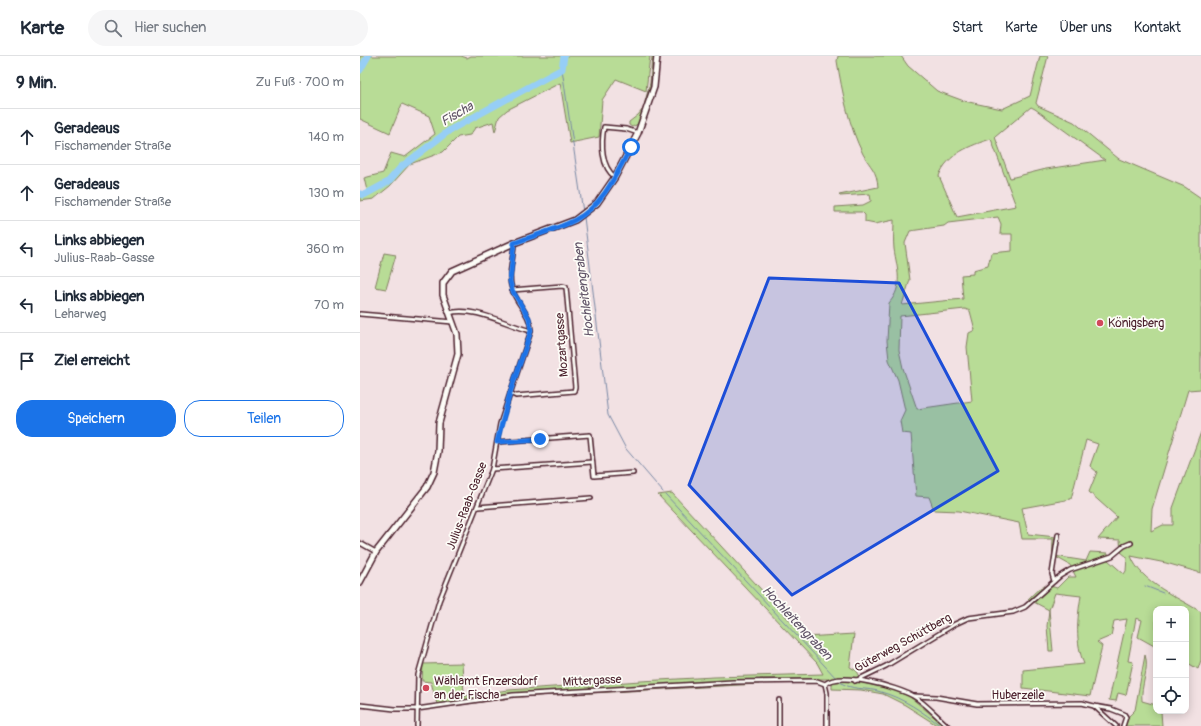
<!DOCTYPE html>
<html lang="de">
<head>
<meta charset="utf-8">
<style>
  :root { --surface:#fff; --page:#f6f6f7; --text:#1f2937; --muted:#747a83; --line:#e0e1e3; --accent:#1a73e8 }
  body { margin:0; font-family:Pangolin,sans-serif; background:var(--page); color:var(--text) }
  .controls { position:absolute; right:12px; bottom:12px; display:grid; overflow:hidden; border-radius:8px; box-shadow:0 2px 10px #0003 }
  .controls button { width:36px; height:36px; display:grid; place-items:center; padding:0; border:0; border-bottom:1px solid var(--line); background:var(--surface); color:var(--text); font:20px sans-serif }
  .stop { position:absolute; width:12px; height:12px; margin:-9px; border:3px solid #1a73e8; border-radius:50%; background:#fff }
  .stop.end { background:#1a73e8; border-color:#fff; box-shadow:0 1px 4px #0008 }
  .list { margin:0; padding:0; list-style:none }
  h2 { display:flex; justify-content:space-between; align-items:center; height:52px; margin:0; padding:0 16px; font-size:17px }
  h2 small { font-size:13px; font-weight:400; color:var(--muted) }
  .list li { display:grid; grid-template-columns:26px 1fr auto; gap:12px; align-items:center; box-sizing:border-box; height:56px; padding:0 16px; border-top:1px solid var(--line) }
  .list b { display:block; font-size:15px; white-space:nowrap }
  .list p { margin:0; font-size:13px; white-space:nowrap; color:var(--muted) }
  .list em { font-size:13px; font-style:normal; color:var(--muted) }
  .actions { display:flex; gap:8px; padding:12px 16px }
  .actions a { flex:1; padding:9px 0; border:1px solid var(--accent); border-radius:16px; text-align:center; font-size:14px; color:var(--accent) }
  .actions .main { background:var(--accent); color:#fff }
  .icon { flex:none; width:22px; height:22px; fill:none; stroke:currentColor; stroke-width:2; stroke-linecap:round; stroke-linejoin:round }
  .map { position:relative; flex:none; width:841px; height:670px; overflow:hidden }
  header { display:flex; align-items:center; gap:24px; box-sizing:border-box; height:56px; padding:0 20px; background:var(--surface); border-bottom:1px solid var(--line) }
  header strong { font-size:19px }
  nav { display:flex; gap:22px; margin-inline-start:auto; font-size:14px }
  .search { width:280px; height:36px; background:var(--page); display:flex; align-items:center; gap:10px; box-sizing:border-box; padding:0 14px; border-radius:22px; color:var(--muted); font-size:15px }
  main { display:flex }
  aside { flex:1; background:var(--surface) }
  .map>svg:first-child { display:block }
  .green { fill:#b8dc96; stroke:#817e60; fill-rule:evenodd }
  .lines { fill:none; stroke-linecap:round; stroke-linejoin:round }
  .stream { stroke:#7888a5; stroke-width:1 }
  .river { stroke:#96cef6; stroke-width:7 }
  .minor-casing { stroke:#4a1f2b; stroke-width:6 }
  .primary-casing { stroke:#4a1f2b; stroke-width:8 }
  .minor { stroke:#fdfcf7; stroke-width:3 }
  .primary { stroke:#fdfcf7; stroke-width:5 }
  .route { stroke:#1a73e8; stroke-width:5 }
  .marked { fill:#1d4ed8; fill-opacity:0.2; stroke:#1d4ed8; stroke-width:3; stroke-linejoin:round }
  .poi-dot { fill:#d1495b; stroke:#fdfcf7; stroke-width:1.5 }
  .labels { text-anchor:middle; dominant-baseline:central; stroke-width:3.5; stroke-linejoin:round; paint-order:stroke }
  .poi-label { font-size:12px; fill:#4a1f2b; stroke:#fdfcf7; text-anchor:start }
  .street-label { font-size:12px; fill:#4a1f2b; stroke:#fdfcf7 }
  .water-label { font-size:13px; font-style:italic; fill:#615468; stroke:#fdfcf7 }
</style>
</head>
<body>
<header>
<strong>Karte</strong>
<div class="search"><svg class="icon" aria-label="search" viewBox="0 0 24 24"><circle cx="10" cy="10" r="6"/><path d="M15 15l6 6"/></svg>Hier suchen</div>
<nav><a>Start</a><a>Karte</a><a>Über uns</a><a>Kontakt</a></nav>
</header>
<main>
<aside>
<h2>9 Min.<small>Zu Fuß · 700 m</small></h2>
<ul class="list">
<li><svg class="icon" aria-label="ahead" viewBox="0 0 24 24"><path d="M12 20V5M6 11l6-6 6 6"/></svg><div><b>Geradeaus</b><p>Fischamender Straße</p></div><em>140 m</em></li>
<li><svg class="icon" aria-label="ahead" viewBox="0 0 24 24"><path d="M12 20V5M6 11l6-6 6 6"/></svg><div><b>Geradeaus</b><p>Fischamender Straße</p></div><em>130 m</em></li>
<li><svg class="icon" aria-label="left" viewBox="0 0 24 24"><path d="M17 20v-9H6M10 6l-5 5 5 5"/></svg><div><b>Links abbiegen</b><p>Julius-Raab-Gasse</p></div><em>360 m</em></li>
<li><svg class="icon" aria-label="left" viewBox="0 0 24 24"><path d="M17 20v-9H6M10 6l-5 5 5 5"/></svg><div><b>Links abbiegen</b><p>Leharweg</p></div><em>70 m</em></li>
<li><svg class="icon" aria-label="arrive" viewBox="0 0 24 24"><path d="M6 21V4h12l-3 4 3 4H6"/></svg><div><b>Ziel erreicht</b></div></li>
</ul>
<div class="actions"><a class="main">Speichern</a><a>Teilen</a></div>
</aside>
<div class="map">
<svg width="841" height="670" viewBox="0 0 841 670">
  <rect width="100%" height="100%" fill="#f2e1e3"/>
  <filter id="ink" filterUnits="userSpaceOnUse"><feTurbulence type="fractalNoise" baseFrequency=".025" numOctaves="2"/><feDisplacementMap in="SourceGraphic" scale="8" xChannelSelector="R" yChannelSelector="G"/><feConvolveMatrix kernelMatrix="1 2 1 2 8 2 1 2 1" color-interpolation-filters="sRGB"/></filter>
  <g filter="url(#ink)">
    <g class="green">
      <polygon points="0,0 101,0 107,2 111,0 290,0 286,35 256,23 242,44 239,81 210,87 200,27 147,54 139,61 135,76 133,66 115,72 110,79 98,81 83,96 50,108 30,130 14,143 0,145 0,140 8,139 4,122 23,117 31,97 45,101 75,78 69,60 42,48 30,77 0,63"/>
      <polygon points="292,0 295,0 292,30 278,68 272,71 269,69 269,66 278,59 283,53 290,27"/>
      <path d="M478,0H541L548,10L577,35L604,45L642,53L670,40L680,0H688L676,47L678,50L714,66L759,103L825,131L841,142V333L828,334L792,453L791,475L803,469H813V452L841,376V517L806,507L771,500C780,526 819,542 841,556V604L838,613L826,606V553H796V591L778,581L782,564L776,562L768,605L773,606L766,639L758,637L756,645L749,644L767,563L754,565L751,580L737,586L742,590L730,640L663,632V614L724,608C715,586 717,563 721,540L695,537L689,554L693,595H689L687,570L689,554L668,543C680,532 681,527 697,532L708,521H716L710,509L694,500L692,509L693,483H662L659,467L599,455L574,454L569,441L556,440L551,378L542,377L540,365L545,354L538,324L529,304L527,285L529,247C544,230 537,213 534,193C533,184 534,174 534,164L515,168L505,166V159L502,156H475V151L503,149L511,145L510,138L480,140L479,139L518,131C517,114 510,111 503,98C489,71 482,35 477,5ZM671,51L675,53L745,104L686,113L650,122L635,81ZM631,83L656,150L597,161L579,120C587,98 611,89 631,83ZM638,161L641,168L640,178H652V195L631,197L628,210L613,214V218L601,219L603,243L542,249L550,224L545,187L550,175L584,170L588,167ZM605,253L610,255L615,274L609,277L607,291L612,345L557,353L543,312L539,294L540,260ZM726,384L738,388L730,410L737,416L729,436L757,461L738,483L760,484L761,496L767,501L766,515L764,518L748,504V497L730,496L726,505L694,500L696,481L668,478L662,452L711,443Z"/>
      <polygon points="24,197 36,199 26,233 15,231"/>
      <polygon points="312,437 445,581 494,578 490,611 497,615 503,627 527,632 549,640 585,670 578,670 545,649 523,638 501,634 472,633 472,626 467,623 400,623 399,628 157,641 78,652 71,626 62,625 63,608 102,607 104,637 102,642 109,639 149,634 281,625 354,621 463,618 457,607 298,439"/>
      <path d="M785,599C790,612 780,631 782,645L796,649V655H801L802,670H765L767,662L775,654Z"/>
    </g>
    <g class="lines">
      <g class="stream">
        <polyline points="202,13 223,156"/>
        <polyline points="224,161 248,359 266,393 303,436"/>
        <polyline points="306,439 477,623"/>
        <polyline points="785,530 803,537"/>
        <path d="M479,625C489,635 508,631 521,636C543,642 563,656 581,670"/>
      </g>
      <g class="river">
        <polyline points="0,14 8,0"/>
        <polyline points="0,138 4,139 28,126 41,111 90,74 202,13 204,0"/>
      </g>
      <defs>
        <g id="minor">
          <path d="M255,121C241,111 241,87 244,71L266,73L278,77"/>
          <path d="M89,257C114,250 147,269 171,275"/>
          <polyline points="0,258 93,266"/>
          <polyline points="150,337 156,340 214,335 215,331 206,231 202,230 152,234"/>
          <polyline points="137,386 230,379 234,420 273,417"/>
          <polyline points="132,413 232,406"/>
          <polyline points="118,451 231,442"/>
          <polyline points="0,487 16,496"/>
          <polyline points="694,525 692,518 698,479"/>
          <polyline points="495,625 526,610 595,568 608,562 653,556 665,551 700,520 710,514 752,500 764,490 771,487"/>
          <polyline points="465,628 467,637 467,670"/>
          <polyline points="554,640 576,641 617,648 722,647 734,650 756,670"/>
          <path d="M0,649L35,653H57L153,639L373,626L457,625L465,628C480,615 537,631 553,640C566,647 577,661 588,670"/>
          <polyline points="734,650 751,653 764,658 766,661 763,670"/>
          <path d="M57,670L58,619L79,545L132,413L140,368L171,275C171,258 157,249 152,233C147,219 154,202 154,187"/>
          <polyline points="419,670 419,644"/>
        </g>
        <polyline id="primary" points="0,526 16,496 67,431 74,416 78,395 79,367 98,298 97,278 83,239 83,227 92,215 154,187 215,164 237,147 255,121 278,77 294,31 297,0"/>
      </defs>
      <use href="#minor" class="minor-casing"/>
      <use href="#primary" class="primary-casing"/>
      <use href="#minor" class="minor"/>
      <use href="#primary" class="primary"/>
    </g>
  </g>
  <g class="lines" filter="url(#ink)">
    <path class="route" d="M180,383L137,386L150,337L171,275L169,262L152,234L150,225L154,187C174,179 196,174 215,164C243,149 256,119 271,91"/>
  </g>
  <path class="marked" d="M409,222L539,227L638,415L432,539L329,429Z"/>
  <g class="poi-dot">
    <circle cx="740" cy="267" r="4"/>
    <circle cx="66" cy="632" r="4"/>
  </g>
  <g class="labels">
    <g class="poi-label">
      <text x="748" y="267">Königsberg</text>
      <text x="74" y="625">Wählamt Enzersdorf<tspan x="74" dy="14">an der Fischa</tspan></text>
    </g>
    <g class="street-label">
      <text transform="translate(202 289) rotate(-94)">Mozartgasse</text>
      <text transform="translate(107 450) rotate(-69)">Julius-Raab-Gasse</text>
      <text transform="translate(543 587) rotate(-29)">Güterweg Schüttberg</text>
      <text transform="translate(232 625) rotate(-3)">Mittergasse</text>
      <text x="658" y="639">Huberzeile</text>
    </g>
    <g class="water-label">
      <text transform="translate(97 58) rotate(-30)">Fischa</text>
      <text transform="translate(224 234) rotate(-97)">Hochleitengraben</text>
      <text transform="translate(437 567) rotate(47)">Hochleitengraben</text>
    </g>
  </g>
</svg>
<div class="controls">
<button>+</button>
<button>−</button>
<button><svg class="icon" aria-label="locate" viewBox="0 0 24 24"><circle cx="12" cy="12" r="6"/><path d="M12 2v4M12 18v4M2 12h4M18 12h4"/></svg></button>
</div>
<div class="stop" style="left:271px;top:91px"></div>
<div class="stop end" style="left:180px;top:383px"></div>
</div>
</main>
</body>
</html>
